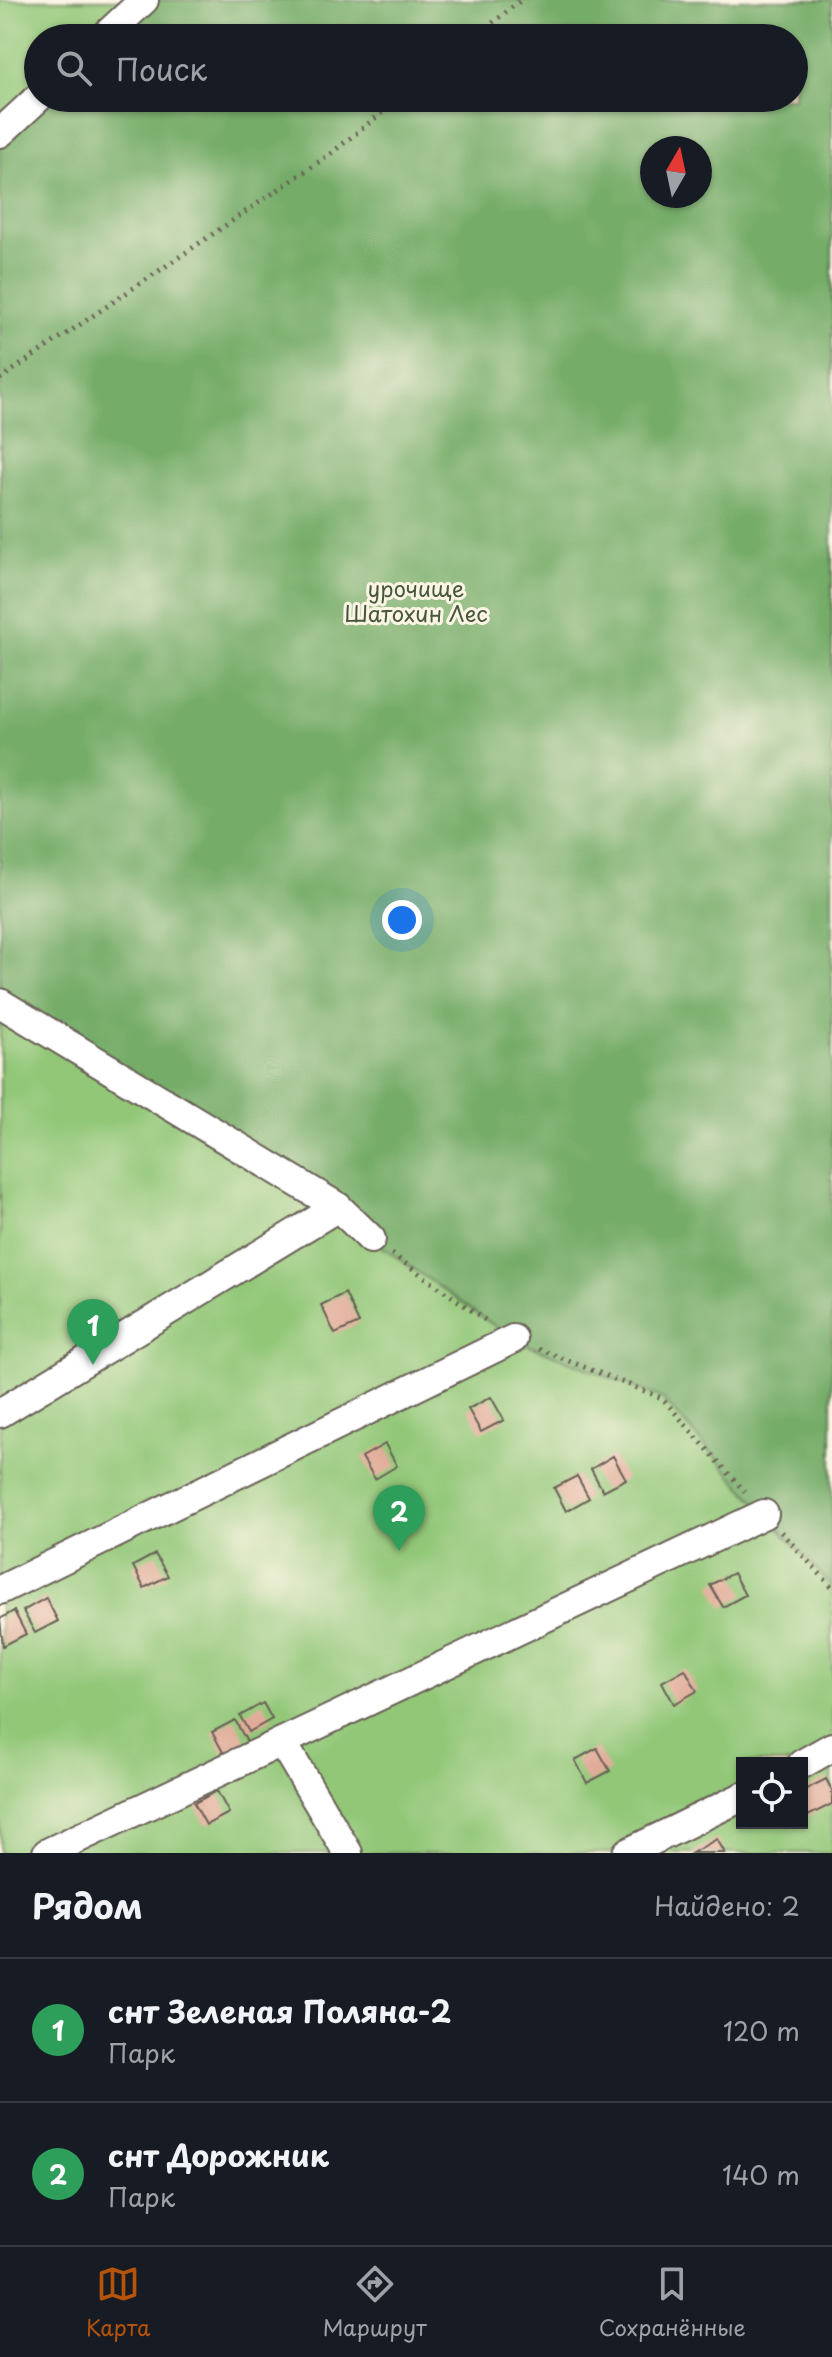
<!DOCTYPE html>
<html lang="ru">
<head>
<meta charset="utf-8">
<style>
  :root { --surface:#171b24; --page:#242831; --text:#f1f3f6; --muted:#9ea1a6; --line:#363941; --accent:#b45309 }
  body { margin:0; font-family:"Playpen Sans",sans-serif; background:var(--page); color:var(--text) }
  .controls { position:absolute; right:24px; bottom:24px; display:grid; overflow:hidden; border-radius:0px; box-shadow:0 2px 6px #0004 }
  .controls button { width:72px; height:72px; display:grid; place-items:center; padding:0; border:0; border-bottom:2px solid var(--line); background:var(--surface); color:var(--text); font:40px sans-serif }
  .compass { position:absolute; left:640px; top:136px; width:72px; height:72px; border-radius:50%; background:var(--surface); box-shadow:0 2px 6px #0004; rotate:9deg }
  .you { position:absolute; left:402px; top:920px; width:28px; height:28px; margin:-20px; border:6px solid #fff; border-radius:50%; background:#1a73e8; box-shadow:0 0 0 12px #1a73e833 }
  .badge { display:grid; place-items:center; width:52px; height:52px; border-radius:50%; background:var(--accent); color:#fff; font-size:26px; font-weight:700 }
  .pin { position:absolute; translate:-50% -66px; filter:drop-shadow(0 2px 4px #0008) }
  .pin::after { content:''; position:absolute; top:42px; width:28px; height:24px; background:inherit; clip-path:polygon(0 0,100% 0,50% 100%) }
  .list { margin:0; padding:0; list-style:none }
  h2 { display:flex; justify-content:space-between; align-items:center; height:104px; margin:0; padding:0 32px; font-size:34px }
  h2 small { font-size:26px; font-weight:400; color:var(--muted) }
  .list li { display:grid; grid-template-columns:52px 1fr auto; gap:24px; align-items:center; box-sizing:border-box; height:144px; padding:0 32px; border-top:2px solid var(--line) }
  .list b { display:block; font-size:30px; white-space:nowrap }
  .list p { margin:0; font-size:26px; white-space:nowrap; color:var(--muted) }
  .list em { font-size:26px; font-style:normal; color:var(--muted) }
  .icon { flex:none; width:44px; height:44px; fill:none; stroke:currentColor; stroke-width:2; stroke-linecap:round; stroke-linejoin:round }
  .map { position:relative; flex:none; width:832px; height:1853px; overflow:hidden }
  .search { position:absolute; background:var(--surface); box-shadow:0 2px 6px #0004; left:24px; right:24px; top:24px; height:88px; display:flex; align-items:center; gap:20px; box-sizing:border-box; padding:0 28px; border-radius:44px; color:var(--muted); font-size:30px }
  .sheet { height:392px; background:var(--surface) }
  nav { display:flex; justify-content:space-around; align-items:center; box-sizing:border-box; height:112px; border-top:2px solid var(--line); background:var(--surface); font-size:22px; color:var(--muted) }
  nav a { display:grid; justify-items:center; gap:4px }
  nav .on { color:var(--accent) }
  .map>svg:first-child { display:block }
  .green { fill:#92c778; stroke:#57724a; stroke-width:2; fill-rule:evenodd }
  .forest { fill:#75ac68; stroke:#486442; stroke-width:2; fill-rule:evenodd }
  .building { fill:#e1ab99 }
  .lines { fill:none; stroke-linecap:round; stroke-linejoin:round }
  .street-casing { stroke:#685f55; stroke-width:32 }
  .path { stroke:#685f55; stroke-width:5; stroke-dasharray:2 6; stroke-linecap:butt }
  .street { stroke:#fff; stroke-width:28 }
  .labels { text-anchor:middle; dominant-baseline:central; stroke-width:6; stroke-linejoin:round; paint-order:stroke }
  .park-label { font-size:22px; fill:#45583c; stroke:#fcf5e5 }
</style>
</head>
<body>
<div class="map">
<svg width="832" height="1853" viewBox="0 0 832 1853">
  <rect width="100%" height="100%" fill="#fcf5e5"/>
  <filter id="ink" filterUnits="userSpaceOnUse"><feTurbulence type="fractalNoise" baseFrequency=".0125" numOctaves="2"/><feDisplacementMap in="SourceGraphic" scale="16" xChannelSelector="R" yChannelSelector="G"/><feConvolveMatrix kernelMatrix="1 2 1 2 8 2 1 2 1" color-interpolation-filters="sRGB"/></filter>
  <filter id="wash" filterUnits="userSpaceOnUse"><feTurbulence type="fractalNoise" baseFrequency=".006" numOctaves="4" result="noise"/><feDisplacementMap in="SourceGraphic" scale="32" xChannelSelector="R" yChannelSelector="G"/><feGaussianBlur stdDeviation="1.8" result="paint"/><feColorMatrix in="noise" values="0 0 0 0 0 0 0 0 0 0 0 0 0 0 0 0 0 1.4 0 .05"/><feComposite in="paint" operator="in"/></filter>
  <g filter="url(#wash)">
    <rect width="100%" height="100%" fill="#f4dcc0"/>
    <g class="green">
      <polygon points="0,0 144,0 103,38 38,38 38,98 0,133"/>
      <path d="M0,1003L338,1207L513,1339L662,1398L832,1587V1853H0ZM742,1763H802V1823H742Z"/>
    </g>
    <path class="forest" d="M144,0H832V1587L662,1398L513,1339L371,1239L0,1003V133L38,98H794V38H103ZM652,148H700V196H652Z"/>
    <g id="blocks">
      <g class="building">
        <polygon points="345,1293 359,1323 335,1334 321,1305"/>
        <polygon points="491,1397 504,1420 481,1432 468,1409"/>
        <polygon points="385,1444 397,1466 375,1479 362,1457"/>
        <polygon points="613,1456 626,1479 603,1491 591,1469"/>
        <polygon points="577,1476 589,1498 566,1511 554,1488"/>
        <polygon points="155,1554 168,1576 144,1588 133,1566"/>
        <polygon points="733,1573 745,1595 723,1607 710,1585"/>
        <polygon points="46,1598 58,1621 35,1633 23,1611"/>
        <polygon points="14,1611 26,1634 3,1646 0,1619"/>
        <polygon points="685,1669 697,1691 674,1704 662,1682"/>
        <polygon points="263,1703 272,1719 249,1732 240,1716"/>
        <polygon points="235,1720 247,1742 224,1754 212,1732"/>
        <polygon points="597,1748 610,1771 587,1783 575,1760"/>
        <polygon points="826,1779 832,1790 832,1804 806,1817 802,1810 802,1791"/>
        <polygon points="217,1791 229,1813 206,1825 194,1803"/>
        <polygon points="717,1839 725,1853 692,1853"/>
      </g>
    </g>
  </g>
  <g filter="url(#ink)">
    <use href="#blocks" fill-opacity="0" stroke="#685f55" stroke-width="2"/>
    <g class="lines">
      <defs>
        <g id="street">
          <polyline points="103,38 144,0"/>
          <polyline points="0,133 38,98"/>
          <polyline points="0,1003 338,1207 371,1239"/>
          <polyline points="0,1413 338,1207"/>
          <polyline points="0,1590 513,1339"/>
          <polyline points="282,1742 348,1853"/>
          <polyline points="802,1764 832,1747"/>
          <polyline points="47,1853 764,1514"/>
          <polyline points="627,1853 742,1797"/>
        </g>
      </defs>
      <use href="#street" class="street-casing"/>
      <g class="path">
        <polyline points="474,38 521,0"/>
        <polyline points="0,379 329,155 400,98"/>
        <polyline points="392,1254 488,1322"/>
        <polyline points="539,1349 662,1398 745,1492"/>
        <polyline points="781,1532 832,1587"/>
      </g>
      <use href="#street" class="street"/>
    </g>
  </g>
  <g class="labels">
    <g class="park-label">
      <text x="416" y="587">урочище<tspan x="416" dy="25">Шатохин Лес</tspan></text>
    </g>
  </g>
</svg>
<div class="controls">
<button><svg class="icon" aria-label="locate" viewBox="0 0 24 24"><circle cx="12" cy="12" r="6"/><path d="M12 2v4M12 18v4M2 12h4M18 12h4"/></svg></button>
</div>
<svg class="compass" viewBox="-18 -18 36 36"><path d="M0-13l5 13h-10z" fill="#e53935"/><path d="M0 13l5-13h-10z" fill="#9ea1a6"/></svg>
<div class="you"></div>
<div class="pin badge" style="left:93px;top:1365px;background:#2e9e5b">1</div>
<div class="pin badge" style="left:399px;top:1551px;background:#2e9e5b">2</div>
<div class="search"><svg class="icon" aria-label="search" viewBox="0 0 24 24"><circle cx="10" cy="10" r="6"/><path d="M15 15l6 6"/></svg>Поиск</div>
</div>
<section class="sheet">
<h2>Рядом<small>Найдено: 2</small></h2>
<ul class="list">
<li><span class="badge" style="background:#2e9e5b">1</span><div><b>снт Зеленая Поляна-2</b><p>Парк</p></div><em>120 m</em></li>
<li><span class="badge" style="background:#2e9e5b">2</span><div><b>снт Дорожник</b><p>Парк</p></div><em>140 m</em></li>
</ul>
</section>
<nav>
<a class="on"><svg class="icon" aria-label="map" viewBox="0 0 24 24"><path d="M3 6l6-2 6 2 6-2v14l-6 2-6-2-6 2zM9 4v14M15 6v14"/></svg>Карта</a>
<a><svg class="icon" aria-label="directions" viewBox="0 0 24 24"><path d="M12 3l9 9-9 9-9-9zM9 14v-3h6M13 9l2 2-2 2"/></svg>Маршрут</a>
<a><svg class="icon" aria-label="saved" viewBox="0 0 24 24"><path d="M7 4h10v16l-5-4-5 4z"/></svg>Сохранённые</a>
</nav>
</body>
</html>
